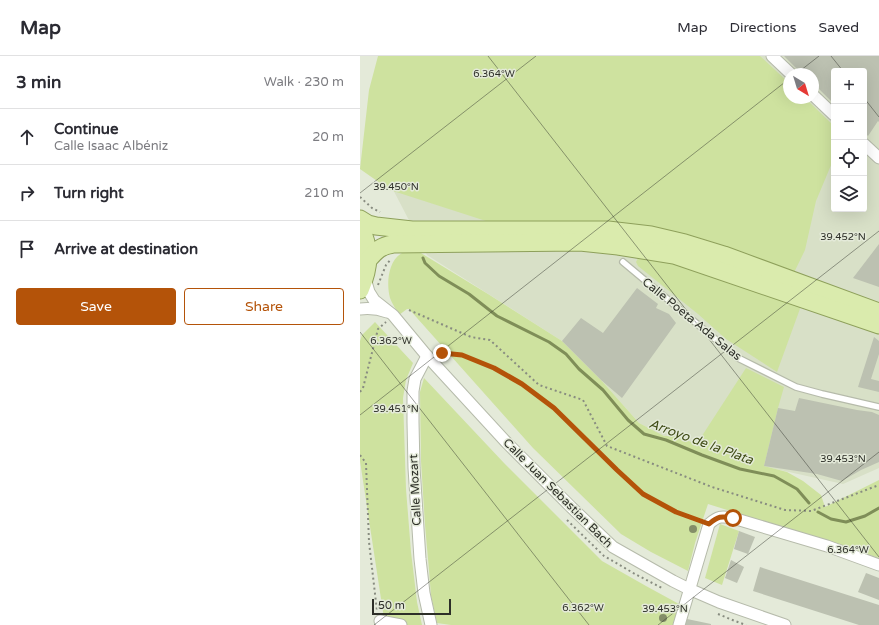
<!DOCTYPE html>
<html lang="en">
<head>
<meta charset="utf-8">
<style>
  :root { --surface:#fff; --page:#f7f7f7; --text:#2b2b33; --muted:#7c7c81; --line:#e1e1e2; --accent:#b45309 }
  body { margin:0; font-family:"Varela Round",sans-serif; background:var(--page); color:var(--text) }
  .controls { position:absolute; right:12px; top:12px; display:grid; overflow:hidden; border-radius:4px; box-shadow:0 4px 16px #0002 }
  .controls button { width:36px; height:36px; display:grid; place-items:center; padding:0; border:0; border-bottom:1px solid var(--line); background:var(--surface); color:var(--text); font:20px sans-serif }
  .compass { position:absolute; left:423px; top:12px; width:36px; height:36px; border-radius:50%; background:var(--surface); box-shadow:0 4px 16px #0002; rotate:142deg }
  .scale { position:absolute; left:12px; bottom:10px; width:79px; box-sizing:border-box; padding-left:4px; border:2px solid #2d2f28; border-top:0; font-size:11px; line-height:14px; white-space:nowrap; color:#2d2f28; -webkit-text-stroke:3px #e4ead9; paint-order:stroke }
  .stop { position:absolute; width:12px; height:12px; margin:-9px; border:3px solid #b45309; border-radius:50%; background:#fff }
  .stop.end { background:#b45309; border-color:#fff; box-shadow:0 1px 4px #0008 }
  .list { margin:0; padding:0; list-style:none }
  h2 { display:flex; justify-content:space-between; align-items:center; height:52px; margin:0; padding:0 16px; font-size:17px }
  h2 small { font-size:13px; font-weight:400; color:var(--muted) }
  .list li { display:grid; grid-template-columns:26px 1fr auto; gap:12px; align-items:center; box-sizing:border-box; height:56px; padding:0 16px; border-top:1px solid var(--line) }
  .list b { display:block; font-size:15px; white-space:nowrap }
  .list p { margin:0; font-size:13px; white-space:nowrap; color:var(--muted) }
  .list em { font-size:13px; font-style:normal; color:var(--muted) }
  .actions { display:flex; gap:8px; padding:12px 16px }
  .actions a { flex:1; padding:9px 0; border:1px solid var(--accent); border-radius:4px; text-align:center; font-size:14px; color:var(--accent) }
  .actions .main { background:var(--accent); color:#fff }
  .icon { flex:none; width:22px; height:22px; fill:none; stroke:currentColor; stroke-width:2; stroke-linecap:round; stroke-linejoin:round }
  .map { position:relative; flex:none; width:519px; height:569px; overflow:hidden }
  header { display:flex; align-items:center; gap:24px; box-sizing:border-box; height:56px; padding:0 20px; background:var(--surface); border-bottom:1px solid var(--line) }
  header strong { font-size:19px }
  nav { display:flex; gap:22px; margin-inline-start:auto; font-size:14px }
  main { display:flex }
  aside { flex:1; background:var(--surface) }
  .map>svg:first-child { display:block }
  .built { fill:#d8e0c7; fill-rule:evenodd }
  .green { fill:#cee29f }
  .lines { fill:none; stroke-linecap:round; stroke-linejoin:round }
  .stream { stroke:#7f8e58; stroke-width:3 }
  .building { fill:#bcc1b1 }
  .lane-casing { stroke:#b6bbab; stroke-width:8 }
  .street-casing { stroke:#b6bbab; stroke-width:13 }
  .primary-casing { stroke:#8ea05b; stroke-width:19 }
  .path { stroke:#888c80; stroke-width:2; stroke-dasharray:2 3; stroke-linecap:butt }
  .lane { stroke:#fff; stroke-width:5.5 }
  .street { stroke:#fff; stroke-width:11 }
  .primary { stroke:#daebad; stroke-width:17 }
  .tree { fill:#848e68 }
  .route { stroke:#b45309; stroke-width:5 }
  .ticks { fill:none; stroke:#2d2f28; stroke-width:1; stroke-opacity:0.45 }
  .labels { text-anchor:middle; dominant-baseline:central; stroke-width:3; stroke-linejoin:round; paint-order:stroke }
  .street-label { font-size:12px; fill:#2d2f28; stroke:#e4ead9 }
  .water-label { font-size:13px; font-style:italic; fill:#3f4c15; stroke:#e4ead9 }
  .ticks-label { font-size:10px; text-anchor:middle; fill:#2d2f28; stroke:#e4ead9; stroke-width:3; stroke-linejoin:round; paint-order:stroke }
</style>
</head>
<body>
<header>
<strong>Map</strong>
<nav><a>Map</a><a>Directions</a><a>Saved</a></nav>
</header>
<main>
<aside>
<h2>3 min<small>Walk · 230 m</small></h2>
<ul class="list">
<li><svg class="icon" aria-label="ahead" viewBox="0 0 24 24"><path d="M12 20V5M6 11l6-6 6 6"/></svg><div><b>Continue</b><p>Calle Isaac Albéniz</p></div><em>20 m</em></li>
<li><svg class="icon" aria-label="right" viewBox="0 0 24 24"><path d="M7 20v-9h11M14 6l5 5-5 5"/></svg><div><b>Turn right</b></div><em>210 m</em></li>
<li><svg class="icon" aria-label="arrive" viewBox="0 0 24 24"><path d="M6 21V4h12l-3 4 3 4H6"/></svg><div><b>Arrive at destination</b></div></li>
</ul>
<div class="actions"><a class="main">Save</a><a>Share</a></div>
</aside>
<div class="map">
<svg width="519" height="569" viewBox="0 0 519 569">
  <rect width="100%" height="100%" fill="#e4ead9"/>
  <path class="built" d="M46,0H519V412L483,428L353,399L320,380H304L279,367L241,324L202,285L67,199L26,120ZM474,15H504V153H474ZM429,18H453V42H429Z"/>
  <g class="green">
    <polygon points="18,0 400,0 429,27 429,42 445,42 474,70 474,102 456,145 445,194 429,227 151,173 30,134 0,113 9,34"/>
    <path d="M56,194L128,238L202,285L241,324L279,367L304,380H320L336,389L386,312L424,331L418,352L404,410L427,416L443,425L461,439L465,451L519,424V502L476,488L348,448L335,487L328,515L291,496L261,478L173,392L49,253H47L39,259C36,253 32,248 30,242C26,227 28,203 44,196C47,194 52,194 56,194Z"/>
    <polygon points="278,202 303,205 329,211 441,250 417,316 366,283 338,258 278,210 276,206"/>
    <polygon points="15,266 53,307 46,324 43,342 46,433 51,496 57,546 62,569 25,569 0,405 0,285 2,279"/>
    <polygon points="64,322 144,407 242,505 286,530 319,548 313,569 91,569 77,567 71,540 69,514 65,469 61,405 60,336"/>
    <polygon points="360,468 379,475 362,529 345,522"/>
  </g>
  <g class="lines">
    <g class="stream">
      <polyline points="63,202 65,207 79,220 109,238 137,260 189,286 206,298 219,313 243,334 268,364 284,378 306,384 342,399 380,413 414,420 437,433 449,447"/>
      <polyline points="458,456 471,463 486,466 505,460 519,452"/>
    </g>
  </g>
  <g class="building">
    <polygon points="424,0 519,0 519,66 518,65 508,80 504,76 504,15 474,15 474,48 453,27 453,18 443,18 435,11"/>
    <polygon points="519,188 519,231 493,222"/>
    <polygon points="277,232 298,248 296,252 309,258 316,267 262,342 241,324 202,285 221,262 243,277"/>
    <polygon points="514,281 519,285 519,298 511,323 519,325 519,336 498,331"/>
    <polygon points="439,342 497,354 512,356 519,359 519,406 501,414 482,425 457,418 404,410 418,352 435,355"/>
    <polygon points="379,475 395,481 388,498 374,493"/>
    <polygon points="371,504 384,511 377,527 365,522"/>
    <polygon points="400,511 519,549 519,569 499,569 393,535"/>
    <polygon points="506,517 519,522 519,544 498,536"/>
    <polygon points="327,563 351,568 351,569 325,569"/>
  </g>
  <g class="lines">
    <defs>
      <polyline id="lane" points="263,206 378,302 436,331 462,338 519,351"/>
      <g id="street">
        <polyline points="412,0 431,18"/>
        <polyline points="453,39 474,59"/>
        <polyline points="504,88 519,102"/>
        <polyline points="5,222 9,236 14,244 33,259 67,300 147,387 211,451 253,491 313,525 329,533 359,546 425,569"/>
        <path d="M0,253C9,252 19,253 27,256"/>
        <polyline points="67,300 55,323 53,335 53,366 54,412 60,503 64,537 71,569"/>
        <polyline points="20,565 41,569"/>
        <path d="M319,569L349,468C358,460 361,460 373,462L467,490L519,509"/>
      </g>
      <g id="primary">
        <polyline points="0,163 8,168 16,170 52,174 248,174 291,179 325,187 364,199 519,256"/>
        <path d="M0,170C11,193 10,211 0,234"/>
        <path d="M8,204C16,195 20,190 33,188L220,186L258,190L314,199L519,269"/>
      </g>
    </defs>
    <use href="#lane" class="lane-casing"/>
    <use href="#street" class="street-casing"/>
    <use href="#primary" class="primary-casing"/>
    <g class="path">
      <polyline points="0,141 12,152 20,156"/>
      <polyline points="18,229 26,209 31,203"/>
      <polyline points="49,254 111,281 130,284 179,329 223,344 247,390 352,431 425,454 451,455 519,429"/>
      <polyline points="78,298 82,297 102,299 134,312 162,328 194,352 257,414 283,437 316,456 340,465"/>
      <polyline points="0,336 3,332 18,273 26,266"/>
      <polyline points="0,399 6,407 9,486 17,555"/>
      <polyline points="207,464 244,500 275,518 302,532"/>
      <polyline points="358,558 375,565 386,569"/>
    </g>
    <use href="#lane" class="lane"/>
    <use href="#street" class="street"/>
    <use href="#primary" class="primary"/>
  </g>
  <g class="tree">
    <circle cx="333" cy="473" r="4"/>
    <circle cx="303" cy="562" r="4"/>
  </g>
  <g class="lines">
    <path class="route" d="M82,297L102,299L134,312L162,328L194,352L257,414L283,438L316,456L349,468C358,460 361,460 373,462"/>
  </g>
  <path class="ticks" d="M128,0L519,501M471,0L483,15M436,18L459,0M504,42L519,61M0,137L176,0M0,276L229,569M0,359L429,23M14,569L519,175M298,569L519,396"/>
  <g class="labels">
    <g class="street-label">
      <text transform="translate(332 263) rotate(39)">Calle Poeta Ada Salas</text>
      <text transform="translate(55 434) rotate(-93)">Calle Mozart</text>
      <text transform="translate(198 437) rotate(45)">Calle Juan Sebastian Bach</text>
    </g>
    <g class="water-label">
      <text transform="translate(341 386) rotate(20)">Arroyo de la Plata</text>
    </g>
  </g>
  <g class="ticks-label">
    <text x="134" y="21">6.364°W</text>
    <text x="36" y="134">39.450°N</text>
    <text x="483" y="184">39.452°N</text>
    <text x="31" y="288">6.362°W</text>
    <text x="36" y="356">39.451°N</text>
    <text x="483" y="406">39.453°N</text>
    <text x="488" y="497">6.364°W</text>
    <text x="223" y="555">6.362°W</text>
    <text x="305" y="556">39.453°N</text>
  </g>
</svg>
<div class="controls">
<button>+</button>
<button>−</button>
<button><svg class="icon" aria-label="locate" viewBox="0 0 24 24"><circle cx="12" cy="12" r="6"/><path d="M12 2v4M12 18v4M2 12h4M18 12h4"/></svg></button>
<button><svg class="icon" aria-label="layers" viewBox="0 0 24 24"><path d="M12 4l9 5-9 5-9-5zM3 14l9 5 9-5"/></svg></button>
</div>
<svg class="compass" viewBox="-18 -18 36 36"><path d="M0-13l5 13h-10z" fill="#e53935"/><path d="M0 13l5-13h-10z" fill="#7c7c81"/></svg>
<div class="scale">50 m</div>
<div class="stop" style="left:373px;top:462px"></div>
<div class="stop end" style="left:82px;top:297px"></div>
</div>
</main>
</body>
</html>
